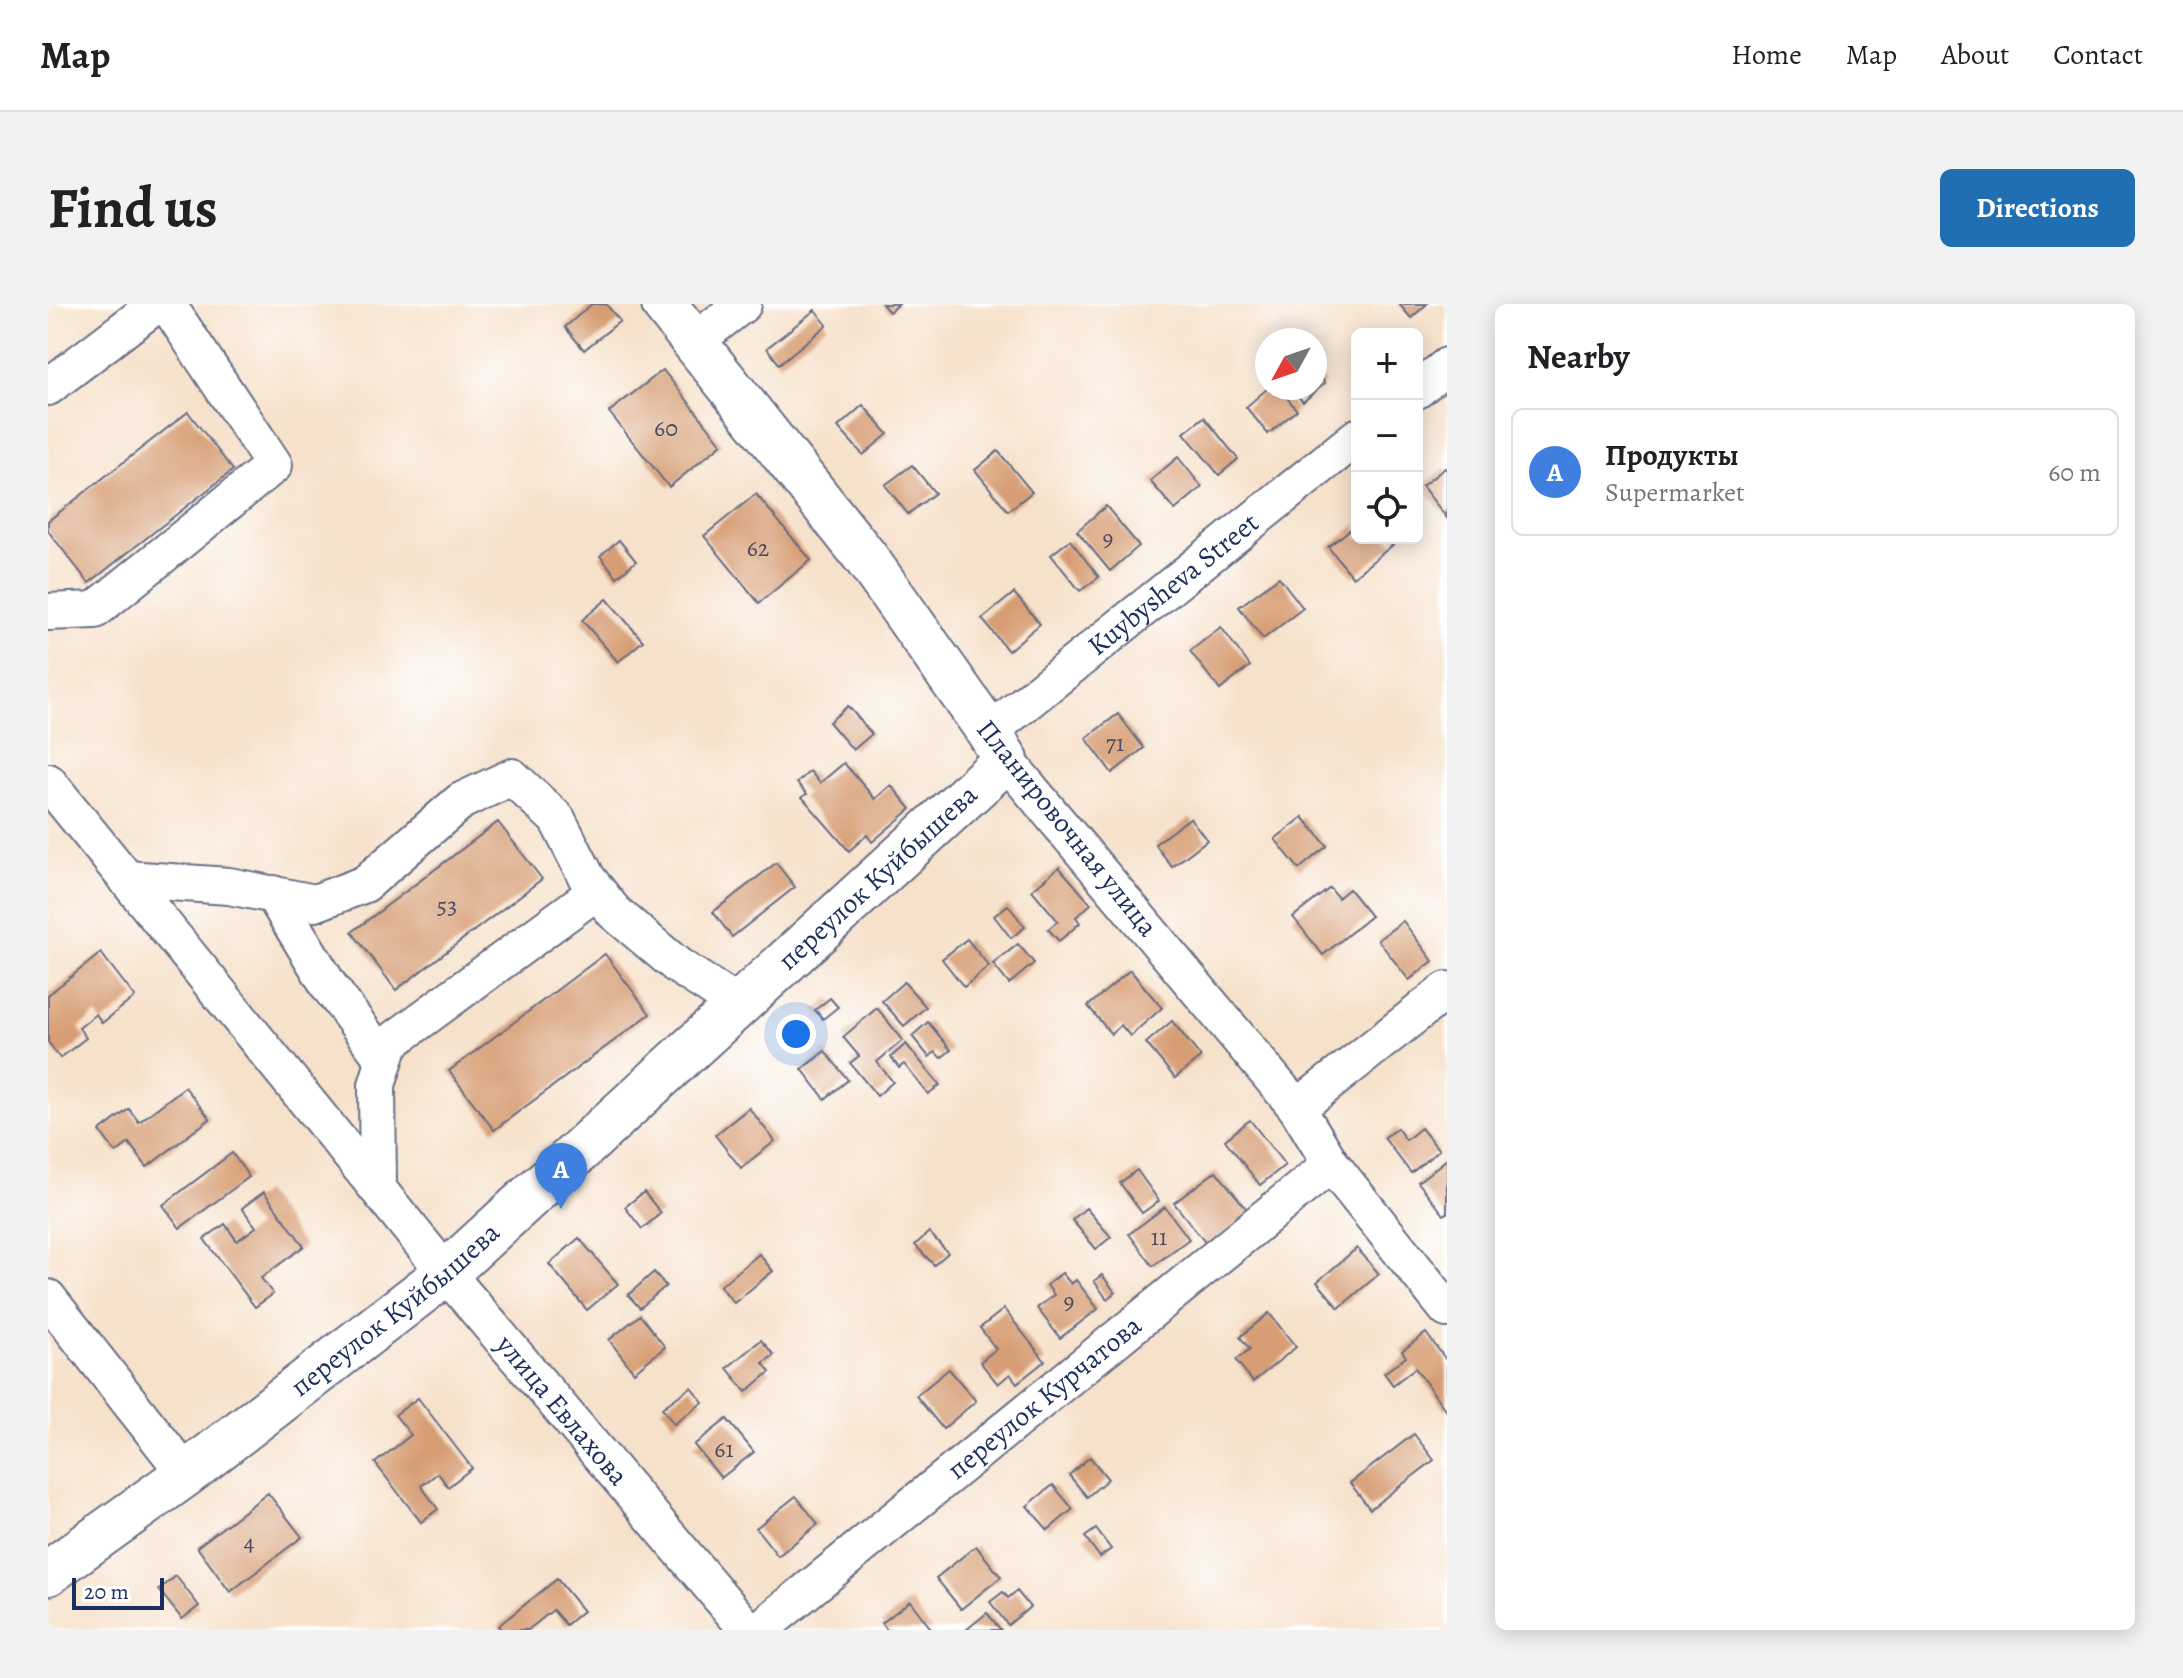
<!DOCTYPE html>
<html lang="en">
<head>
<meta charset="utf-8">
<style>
  :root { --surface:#fff; --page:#f2f2f2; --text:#202124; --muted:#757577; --line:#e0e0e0; --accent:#1f6fb2 }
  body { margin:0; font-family:Alegreya,serif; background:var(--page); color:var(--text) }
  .controls { position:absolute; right:24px; top:24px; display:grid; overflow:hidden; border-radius:12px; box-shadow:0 4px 20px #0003 }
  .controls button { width:72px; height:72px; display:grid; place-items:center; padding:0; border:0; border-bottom:2px solid var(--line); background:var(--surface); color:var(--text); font:40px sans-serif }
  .compass { position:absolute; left:1207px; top:24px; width:72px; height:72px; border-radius:50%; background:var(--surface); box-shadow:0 4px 20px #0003; rotate:230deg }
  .scale { position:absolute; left:24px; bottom:20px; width:92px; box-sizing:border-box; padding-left:8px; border:4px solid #1b2f5e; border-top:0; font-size:22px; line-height:28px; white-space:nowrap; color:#1b2f5e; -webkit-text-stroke:6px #fff; paint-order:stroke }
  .you { position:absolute; left:748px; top:730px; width:28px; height:28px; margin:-20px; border:6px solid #fff; border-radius:50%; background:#1a73e8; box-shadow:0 0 0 12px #1a73e833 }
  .badge { display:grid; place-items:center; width:52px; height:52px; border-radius:50%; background:var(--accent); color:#fff; font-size:26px; font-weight:700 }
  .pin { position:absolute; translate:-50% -66px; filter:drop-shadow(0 2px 4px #0008) }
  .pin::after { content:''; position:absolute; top:42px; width:28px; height:24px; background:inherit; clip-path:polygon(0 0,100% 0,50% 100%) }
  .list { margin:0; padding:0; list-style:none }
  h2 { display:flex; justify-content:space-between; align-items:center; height:104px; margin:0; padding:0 32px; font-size:34px }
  h2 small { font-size:26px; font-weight:400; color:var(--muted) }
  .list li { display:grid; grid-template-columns:52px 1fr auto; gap:24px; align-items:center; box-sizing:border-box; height:128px; margin:0 16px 16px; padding:0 16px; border:2px solid var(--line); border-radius:12px }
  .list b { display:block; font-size:30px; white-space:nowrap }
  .list p { margin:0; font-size:26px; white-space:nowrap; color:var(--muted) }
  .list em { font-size:26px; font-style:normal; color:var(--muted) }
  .icon { flex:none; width:44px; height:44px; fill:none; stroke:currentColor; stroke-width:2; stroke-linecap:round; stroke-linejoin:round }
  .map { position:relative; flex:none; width:1399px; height:1326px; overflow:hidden; border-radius:12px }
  header { display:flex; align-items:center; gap:48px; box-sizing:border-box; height:112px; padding:0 40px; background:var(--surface); border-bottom:2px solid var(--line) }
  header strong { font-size:38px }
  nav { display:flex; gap:44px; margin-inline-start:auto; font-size:28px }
  .intro { display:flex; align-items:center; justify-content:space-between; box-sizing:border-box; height:192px; padding:0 48px }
  h1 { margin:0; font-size:56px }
  .button { padding:20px 36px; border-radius:12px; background:var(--accent); color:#fff; font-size:28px; font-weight:700 }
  main { display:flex; gap:48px; padding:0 48px }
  aside { flex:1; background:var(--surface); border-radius:12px; box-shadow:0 4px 20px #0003 }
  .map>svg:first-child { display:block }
  .building { fill:#d79e74 }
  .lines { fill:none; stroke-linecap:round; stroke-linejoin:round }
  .minor-casing { stroke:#686d84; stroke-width:40 }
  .major-casing { stroke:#686d84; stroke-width:48 }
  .minor { stroke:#fff; stroke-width:36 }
  .major { stroke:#fff; stroke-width:44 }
  .labels { text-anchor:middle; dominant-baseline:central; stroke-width:8; stroke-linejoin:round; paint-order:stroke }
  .number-label { font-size:24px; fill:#4a4b64 }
  .street-label { font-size:28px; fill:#1b2f5e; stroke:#fff }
</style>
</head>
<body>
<header>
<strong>Map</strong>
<nav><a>Home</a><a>Map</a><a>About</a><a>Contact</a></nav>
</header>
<div class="intro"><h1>Find us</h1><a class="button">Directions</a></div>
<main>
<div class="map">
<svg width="1399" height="1326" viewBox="0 0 1399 1326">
  <rect width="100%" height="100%" fill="#fff"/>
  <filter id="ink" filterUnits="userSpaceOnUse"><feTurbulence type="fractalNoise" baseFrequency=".0125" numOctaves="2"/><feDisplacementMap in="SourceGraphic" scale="16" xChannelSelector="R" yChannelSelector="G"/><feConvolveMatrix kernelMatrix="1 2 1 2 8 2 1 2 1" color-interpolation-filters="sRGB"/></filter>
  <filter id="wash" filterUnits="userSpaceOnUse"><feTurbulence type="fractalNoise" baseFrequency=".006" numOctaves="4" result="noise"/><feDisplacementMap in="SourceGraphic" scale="32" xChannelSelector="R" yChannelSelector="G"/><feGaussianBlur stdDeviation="1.8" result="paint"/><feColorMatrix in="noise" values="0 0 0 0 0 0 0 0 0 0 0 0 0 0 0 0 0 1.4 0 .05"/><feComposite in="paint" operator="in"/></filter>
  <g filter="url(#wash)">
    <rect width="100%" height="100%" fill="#f6e1ca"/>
    <g id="blocks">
      <g class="building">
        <polygon points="544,0 558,0 572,17 536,46 517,23"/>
        <polygon points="834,0 851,0 841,8"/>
        <polygon points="1351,0 1379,0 1363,14"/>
        <polygon points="767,6 779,21 731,60 719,44"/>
        <polygon points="615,66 674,140 621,183 561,108"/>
        <polygon points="1267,67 1277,79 1255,98 1243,84 1267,84"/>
        <polygon points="1220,84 1231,84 1249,106 1220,130 1198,103"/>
        <polygon points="815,101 840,130 815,151 790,123"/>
        <polygon points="140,108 185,166 41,279 0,227 0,217"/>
        <polygon points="1156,113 1190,155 1171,171 1136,129"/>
        <polygon points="950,147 984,188 960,207 927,166"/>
        <polygon points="1130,153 1154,183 1127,206 1102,177"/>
        <polygon points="864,161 887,189 860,210 837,181"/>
        <polygon points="1397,164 1399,166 1399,214 1374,182"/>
        <polygon points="708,190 763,256 711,299 656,232"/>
        <polygon points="1058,202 1091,242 1062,267 1029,227"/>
        <polygon points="1309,220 1309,234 1340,234 1346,240 1305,273 1280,243"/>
        <polygon points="571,236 588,257 569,273 552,252"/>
        <polygon points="1022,236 1051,273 1032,287 1003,251"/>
        <polygon points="1231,273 1255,304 1215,335 1191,303"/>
        <polygon points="966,289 992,320 960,347 934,315"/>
        <polygon points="559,295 595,337 570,358 534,316"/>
        <polygon points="1173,323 1202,362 1172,386 1142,347"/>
        <polygon points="800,402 824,430 805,446 781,418"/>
        <polygon points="1070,410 1096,444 1064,469 1038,434"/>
        <polygon points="796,459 827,495 843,481 863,505 824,538 819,531 801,547 754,493 759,490 749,479 762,467 772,479"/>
        <polygon points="1255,513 1279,542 1251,565 1227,535"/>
        <polygon points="1142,514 1159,536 1124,563 1107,540"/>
        <polygon points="450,518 494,575 348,686 304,628"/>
        <polygon points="728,559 747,583 684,633 665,608"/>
        <polygon points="1011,563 1043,600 1028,613 1032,619 1011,637 1000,625 1010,617 984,586"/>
        <polygon points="1282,584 1290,594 1301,585 1323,612 1275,651 1245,613"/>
        <polygon points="960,601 977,623 963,634 946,612"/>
        <polygon points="1355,617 1385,657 1361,676 1330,636"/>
        <polygon points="919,635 941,662 916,683 894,655"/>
        <polygon points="970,640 986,659 961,680 945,660"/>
        <polygon points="53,649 87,693 54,719 48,710 31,724 38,734 12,754 0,738 0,691"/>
        <polygon points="557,650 602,710 446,826 401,767"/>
        <polygon points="1082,666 1114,704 1082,732 1073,721 1063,730 1040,702"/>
        <polygon points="856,678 878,703 856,722 834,697"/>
        <polygon points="782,694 790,703 775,715 767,706"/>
        <polygon points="829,704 855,736 829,758 845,778 829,792 802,759 811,752 795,733"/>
        <polygon points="1124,717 1153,753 1127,774 1098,739"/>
        <polygon points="880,718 903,746 893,754 887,748 881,753 864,732"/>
        <polygon points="858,740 892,781 880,790 856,760 851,764 843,753"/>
        <polygon points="777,747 800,776 777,795 754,765"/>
        <polygon points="137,783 162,815 99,863 81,839 68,849 52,827 81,805 91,818"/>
        <polygon points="701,804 727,837 693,864 667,831"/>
        <polygon points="1202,816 1237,861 1212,881 1177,836"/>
        <polygon points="1349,824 1358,836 1373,824 1391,846 1363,869 1336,834"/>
        <polygon points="184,849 201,873 132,924 115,901"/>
        <polygon points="1399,855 1399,909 1396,911 1370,878"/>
        <polygon points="1089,866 1111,897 1094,909 1072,879"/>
        <polygon points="1168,867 1202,909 1160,942 1126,899"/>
        <polygon points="216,888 256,942 213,974 225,990 207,1003 156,935 177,920 189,937 208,923 194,904"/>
        <polygon points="596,888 613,909 594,925 577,903"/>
        <polygon points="1117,903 1141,935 1105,962 1081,930"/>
        <polygon points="1038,904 1063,933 1048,945 1024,916"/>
        <polygon points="881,928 900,949 886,961 867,941"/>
        <polygon points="531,934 570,980 539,1006 501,960"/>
        <polygon points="1309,944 1331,970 1291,1004 1269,978"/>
        <polygon points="711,950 725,967 686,999 672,982"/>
        <polygon points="606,968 618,982 592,1004 580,991"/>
        <polygon points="1014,969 1023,980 1028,976 1050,1005 1012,1034 989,1004 1006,991 999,981"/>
        <polygon points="1054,971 1067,988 1059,995 1046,977"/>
        <polygon points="956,1005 997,1057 969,1079 962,1070 950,1080 932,1058 948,1045 932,1024"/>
        <polygon points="1221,1009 1248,1043 1205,1078 1188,1056 1202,1045 1192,1033"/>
        <polygon points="592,1011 617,1043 586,1068 561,1036"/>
        <polygon points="1378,1029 1399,1057 1399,1108 1367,1064 1345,1081 1336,1069 1358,1053 1354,1047"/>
        <polygon points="713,1036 726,1051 715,1059 722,1068 698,1088 679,1064"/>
        <polygon points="901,1065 928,1097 895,1125 868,1092"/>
        <polygon points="643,1083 655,1098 626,1120 614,1104"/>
        <polygon points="370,1094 424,1164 400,1183 390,1169 373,1182 390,1205 373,1218 327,1159 363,1131 347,1111"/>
        <polygon points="679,1115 706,1148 673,1174 646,1141"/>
        <polygon points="1366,1130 1386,1156 1322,1205 1302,1179"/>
        <polygon points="1042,1153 1060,1175 1039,1193 1021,1171"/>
        <polygon points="1005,1181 1025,1205 1000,1226 979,1202"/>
        <polygon points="220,1189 254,1233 182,1288 149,1243"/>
        <polygon points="748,1192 770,1220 730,1252 708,1224"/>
        <polygon points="1048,1225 1063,1245 1052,1253 1037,1233"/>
        <polygon points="928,1242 953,1273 913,1305 888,1274"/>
        <polygon points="128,1272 151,1302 134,1315 111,1286"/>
        <polygon points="509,1275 535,1307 518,1321 505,1306 480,1326 454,1326 450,1322"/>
        <polygon points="969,1287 982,1303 960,1321 942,1298 955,1288 960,1294"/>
        <polygon points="862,1297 884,1326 839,1326 834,1319"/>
        <polygon points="939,1309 953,1326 918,1326"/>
      </g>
    </g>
  </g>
  <g filter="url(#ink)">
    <use href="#blocks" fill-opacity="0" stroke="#686d84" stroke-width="2"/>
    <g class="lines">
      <defs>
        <g id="minor">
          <polyline points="647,37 695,0"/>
          <polyline points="0,83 109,0"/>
          <polyline points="1369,86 1399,62"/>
          <polyline points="0,308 47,306 226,161 119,0"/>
          <path id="s1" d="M941,428L1309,133"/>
          <polyline points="958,456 1249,804 1283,860 1399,1005"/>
          <path id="s2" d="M0,478L398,969L700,1326"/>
          <polyline points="78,575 181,582 267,599 317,580 413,497 464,473 509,515 539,574 566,608 630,662 691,701"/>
          <polyline points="225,590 281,682 336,756"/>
          <polyline points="1249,804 1399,686"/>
          <polyline points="330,885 329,781 342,739 549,587"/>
          <polyline points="0,994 138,1170"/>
          <path id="s3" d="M711,1326L1283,860"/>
        </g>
        <g id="major">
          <path id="s4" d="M0,1269L138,1170L398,969L958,456L941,428L818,254L616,0"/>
        </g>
      </defs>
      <use href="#minor" class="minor-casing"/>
      <use href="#major" class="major-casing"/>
      <use href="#minor" class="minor"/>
      <use href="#major" class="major"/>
    </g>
  </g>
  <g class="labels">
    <g class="number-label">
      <text x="618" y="124">60</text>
      <text x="1060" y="234">9</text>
      <text x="710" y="244">62</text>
      <text x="1067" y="439">71</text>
      <text x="399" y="602">53</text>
      <text x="1111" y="933">11</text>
      <text x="1021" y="997">9</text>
      <text x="676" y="1145">61</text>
      <text x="201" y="1238">4</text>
    </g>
    <g class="street-label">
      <text stroke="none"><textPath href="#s1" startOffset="236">Kuybysheva Street</textPath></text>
      <text transform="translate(1019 524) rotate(51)">Планировочная улица</text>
      <text stroke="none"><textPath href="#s4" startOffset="1084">переулок Куйбышева</textPath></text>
      <text stroke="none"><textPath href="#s4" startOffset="436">переулок Куйбышева</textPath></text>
      <text stroke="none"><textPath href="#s3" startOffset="368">переулок Курчатова</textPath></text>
      <text stroke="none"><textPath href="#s2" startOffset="812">улица Евлахова</textPath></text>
    </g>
  </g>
</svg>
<div class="controls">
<button>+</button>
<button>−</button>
<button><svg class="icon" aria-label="locate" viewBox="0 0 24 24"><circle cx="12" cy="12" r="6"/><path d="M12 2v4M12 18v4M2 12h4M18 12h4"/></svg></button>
</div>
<svg class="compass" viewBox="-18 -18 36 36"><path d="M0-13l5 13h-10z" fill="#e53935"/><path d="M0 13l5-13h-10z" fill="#757577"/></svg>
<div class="scale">20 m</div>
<div class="you"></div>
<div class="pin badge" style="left:513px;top:905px;background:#3f7fe0">A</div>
</div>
<aside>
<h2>Nearby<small></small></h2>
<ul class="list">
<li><span class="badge" style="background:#3f7fe0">A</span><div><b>Продукты</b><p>Supermarket</p></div><em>60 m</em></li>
</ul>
</aside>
</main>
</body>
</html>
